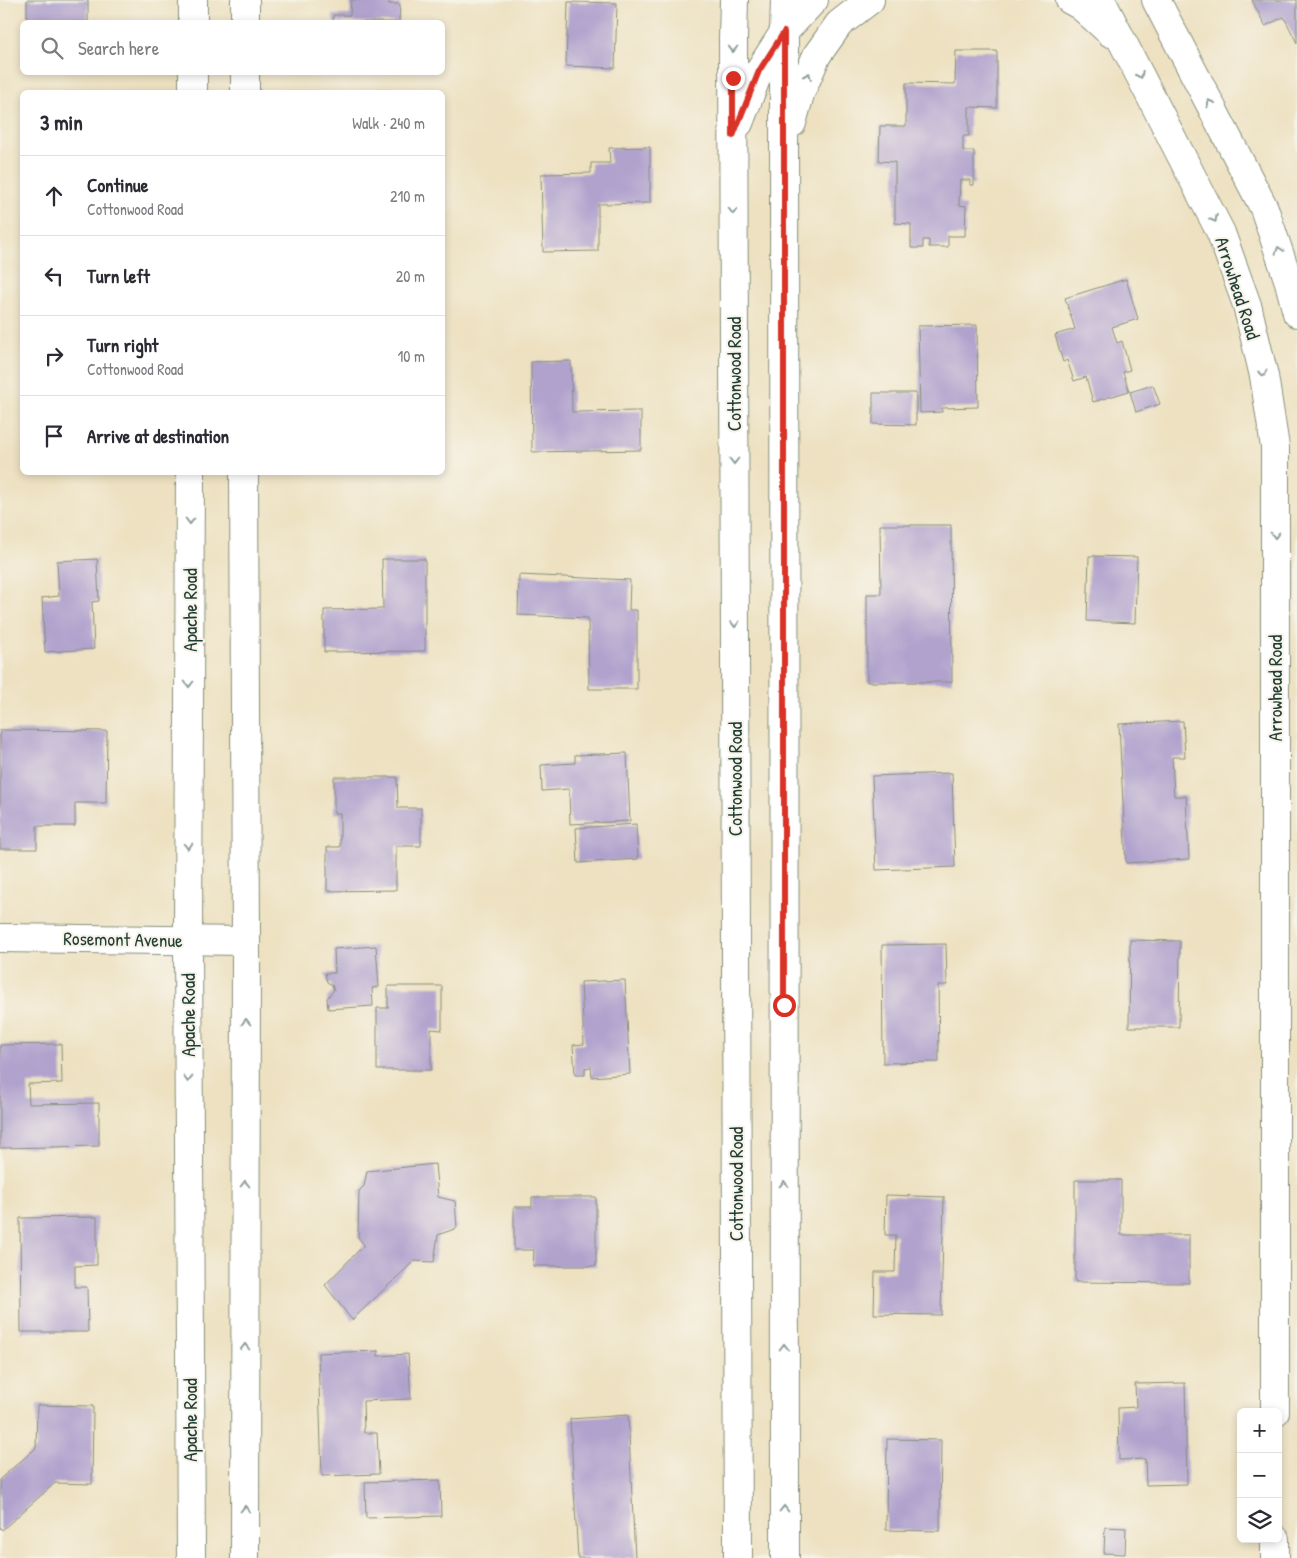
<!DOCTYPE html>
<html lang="en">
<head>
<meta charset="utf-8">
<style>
  :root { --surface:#fff; --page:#f2f2f3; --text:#2b2b33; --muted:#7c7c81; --line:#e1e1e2 }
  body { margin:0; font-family:"Patrick Hand",sans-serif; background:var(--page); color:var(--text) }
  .controls { position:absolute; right:15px; bottom:15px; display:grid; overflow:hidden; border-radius:8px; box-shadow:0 2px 8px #0003 }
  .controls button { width:45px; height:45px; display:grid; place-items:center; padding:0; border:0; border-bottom:1px solid var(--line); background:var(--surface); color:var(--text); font:25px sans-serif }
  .stop { position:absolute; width:15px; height:15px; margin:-11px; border:4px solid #d93025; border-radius:50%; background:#fff }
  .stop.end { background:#d93025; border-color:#fff; box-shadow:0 1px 5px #0008 }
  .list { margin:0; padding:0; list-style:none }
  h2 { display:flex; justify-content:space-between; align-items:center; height:65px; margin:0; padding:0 20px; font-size:21px }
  h2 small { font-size:16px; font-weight:400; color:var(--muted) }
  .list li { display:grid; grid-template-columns:32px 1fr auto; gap:15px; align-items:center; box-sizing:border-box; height:80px; padding:0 20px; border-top:1px solid var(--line) }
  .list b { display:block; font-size:19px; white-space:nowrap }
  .list p { margin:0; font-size:16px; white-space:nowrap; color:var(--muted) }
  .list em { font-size:16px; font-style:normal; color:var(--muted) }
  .icon { flex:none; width:28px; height:28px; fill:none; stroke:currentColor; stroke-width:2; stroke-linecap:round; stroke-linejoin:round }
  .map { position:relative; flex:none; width:1297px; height:1558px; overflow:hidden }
  .search { position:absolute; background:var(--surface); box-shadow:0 2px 8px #0003; left:20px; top:20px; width:425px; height:55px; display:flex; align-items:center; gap:12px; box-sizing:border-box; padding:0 18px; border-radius:8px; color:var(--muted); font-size:19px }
  .panel { position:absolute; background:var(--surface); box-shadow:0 2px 8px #0003; left:20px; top:90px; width:425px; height:385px; border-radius:8px }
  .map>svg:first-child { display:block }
  .building { fill:#b0a2cd }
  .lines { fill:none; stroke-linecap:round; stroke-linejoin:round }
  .minor-casing { stroke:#868f7a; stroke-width:30 }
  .minor { stroke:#fff; stroke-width:28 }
  .oneway { stroke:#8f9e9a }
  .route { stroke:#d93025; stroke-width:6 }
  .labels { text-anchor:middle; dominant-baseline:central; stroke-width:4; stroke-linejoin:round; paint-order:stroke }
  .street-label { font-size:19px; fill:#1f3d34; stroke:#f7f3e8 }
</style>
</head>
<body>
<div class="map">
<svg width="1297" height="1558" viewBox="0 0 1297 1558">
  <rect width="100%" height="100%" fill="#f7f3e8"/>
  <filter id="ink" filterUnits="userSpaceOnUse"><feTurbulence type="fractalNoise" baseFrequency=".02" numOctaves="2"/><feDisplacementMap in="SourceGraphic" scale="10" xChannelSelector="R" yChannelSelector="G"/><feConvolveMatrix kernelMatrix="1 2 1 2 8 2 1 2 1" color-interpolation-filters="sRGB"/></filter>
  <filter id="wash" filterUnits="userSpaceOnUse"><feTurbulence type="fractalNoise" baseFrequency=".0096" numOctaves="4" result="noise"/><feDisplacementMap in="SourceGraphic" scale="20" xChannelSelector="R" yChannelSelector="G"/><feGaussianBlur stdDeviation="1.12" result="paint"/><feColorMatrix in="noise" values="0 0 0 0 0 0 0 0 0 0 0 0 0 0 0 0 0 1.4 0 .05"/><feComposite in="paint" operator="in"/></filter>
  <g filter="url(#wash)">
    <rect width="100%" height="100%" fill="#ede1c1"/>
    <g id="blocks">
      <g class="building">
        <rect x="27" y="0" width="61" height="22"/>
        <polygon points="351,0 389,0 389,4 400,4 399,22 333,22 333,15 350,15"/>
        <polygon points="1252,0 1297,0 1297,43 1284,17 1265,26"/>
        <polygon points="568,2 617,3 615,68 566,66"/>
        <polygon points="956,51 997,51 997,108 969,107 969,136 963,136 963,151 974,151 974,185 970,185 970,180 960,180 959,205 966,206 965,236 948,236 948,247 929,247 929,240 923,240 923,248 911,248 911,224 895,223 895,162 879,161 880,126 906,126 906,83 955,84"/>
        <polygon points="650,147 650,203 598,204 598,251 543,252 541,174 591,173 591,163 610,163 609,148"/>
        <polygon points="1126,279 1138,319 1112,327 1117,343 1122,341 1130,370 1123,372 1129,391 1093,402 1086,377 1074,381 1067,360 1063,362 1055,335 1075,329 1065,298"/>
        <polygon points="977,325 978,407 942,408 942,412 920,413 918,326"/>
        <polygon points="571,361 572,412 641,411 641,450 532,452 531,362"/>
        <polygon points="1153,385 1160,404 1136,412 1130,392"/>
        <polygon points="873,393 916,393 916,425 873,424"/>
        <polygon points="880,525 951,525 952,682 867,682 867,594 881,594"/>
        <polygon points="1089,556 1137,557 1135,623 1087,621"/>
        <polygon points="97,559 99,601 92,602 94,649 45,652 42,598 59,596 57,561"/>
        <polygon points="382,559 425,559 425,651 324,652 324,610 383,609"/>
        <polygon points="519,575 630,580 629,610 637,610 637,689 589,689 588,618 518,615"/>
        <polygon points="1183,721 1185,757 1172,757 1174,796 1186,796 1189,859 1126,863 1119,724"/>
        <polygon points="0,730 107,731 106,803 75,803 75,826 37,826 37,849 0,849"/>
        <polygon points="627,753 630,821 570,824 569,789 542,791 541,765 575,763 575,755"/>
        <polygon points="952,773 955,867 876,870 872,776"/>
        <polygon points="334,777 397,777 398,808 421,808 421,846 396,846 396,890 327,891 327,847 340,847 340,813 334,814"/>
        <polygon points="636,824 638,859 578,863 576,828"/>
        <polygon points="1130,940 1180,941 1179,1027 1129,1027"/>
        <polygon points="946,944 947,985 938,985 939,1062 883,1063 882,945"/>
        <polygon points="376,946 379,987 372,988 373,1006 328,1009 327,998 334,990 332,985 327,982 325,973 335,973 334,949"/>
        <polygon points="625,980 630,1074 592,1077 591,1067 585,1068 585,1075 575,1075 573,1045 584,1044 581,982"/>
        <polygon points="388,986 442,986 442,1030 431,1029 431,1070 377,1070 377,1008 388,1008"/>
        <polygon points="61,1044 62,1083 28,1084 29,1104 99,1103 99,1146 0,1148 0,1045"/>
        <polygon points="435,1164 438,1197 455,1201 457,1228 438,1235 434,1262 414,1261 352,1320 325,1285 364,1245 358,1237 359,1191 364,1186 367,1171"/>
        <polygon points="1075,1180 1121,1180 1121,1235 1189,1235 1189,1283 1075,1282"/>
        <polygon points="886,1195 944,1197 941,1315 874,1314 875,1272 895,1272 896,1235 885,1235"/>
        <polygon points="532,1197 596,1197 596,1266 533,1266 534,1250 514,1250 514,1207 532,1207"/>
        <polygon points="97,1217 97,1265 75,1266 75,1287 87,1287 88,1332 21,1332 20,1218"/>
        <polygon points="378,1351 378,1356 408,1354 411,1399 363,1401 364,1433 377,1433 379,1474 322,1476 318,1353"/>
        <polygon points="1185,1383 1187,1484 1146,1485 1145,1459 1119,1460 1118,1408 1136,1407 1135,1384"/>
        <polygon points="37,1405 93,1406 92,1484 55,1483 2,1530 0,1528 0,1479 36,1448"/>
        <polygon points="628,1415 635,1558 578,1558 570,1419"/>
        <polygon points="887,1439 941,1440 940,1531 886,1530"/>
        <polygon points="440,1480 441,1516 366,1518 365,1482"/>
        <polygon points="1105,1527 1126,1528 1125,1554 1104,1553"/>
      </g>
    </g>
  </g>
  <g filter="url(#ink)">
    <use href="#blocks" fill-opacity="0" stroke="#868f7a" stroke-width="1"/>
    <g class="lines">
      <defs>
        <g id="minor">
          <polyline points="734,0 733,39 738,1558"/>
          <polyline points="1070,0 1081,6 1111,33"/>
          <polyline points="1101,0 1221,233 1247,305 1264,376 1275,447 1275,1412"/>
          <polyline points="1156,0 1264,208 1289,282 1297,313"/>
          <polyline points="193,22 193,0"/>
          <polyline points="245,22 245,0"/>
          <polyline points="193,92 193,72"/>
          <polyline points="245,92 245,72"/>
          <polyline points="739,123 759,71 784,32 814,0"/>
          <polyline points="792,123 800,94 817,55 839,24 870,0"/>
          <polyline points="190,472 188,940 191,1558"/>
          <polyline points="244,472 246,941 245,1558"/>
          <polyline points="0,938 246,941"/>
          <polyline points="1275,1539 1275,1558"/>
          <polyline points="785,1558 784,32 785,0"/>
        </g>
      </defs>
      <use href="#minor" class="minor-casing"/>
      <use href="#minor" class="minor"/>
    </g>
    <defs><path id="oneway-chevron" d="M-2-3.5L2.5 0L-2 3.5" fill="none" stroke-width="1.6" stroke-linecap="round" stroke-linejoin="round" transform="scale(1.25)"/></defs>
    <g class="oneway">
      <use href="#oneway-chevron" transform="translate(733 49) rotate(90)"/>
      <use href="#oneway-chevron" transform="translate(1140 75) rotate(63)"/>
      <use href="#oneway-chevron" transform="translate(808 76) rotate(-66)"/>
      <use href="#oneway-chevron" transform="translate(1210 103) rotate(-118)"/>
      <use href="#oneway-chevron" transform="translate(733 211) rotate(90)"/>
      <use href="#oneway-chevron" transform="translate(1214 219) rotate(63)"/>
      <use href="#oneway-chevron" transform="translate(1279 250) rotate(-108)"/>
      <use href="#oneway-chevron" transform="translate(1263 373) rotate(78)"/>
      <use href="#oneway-chevron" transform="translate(734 461) rotate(90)"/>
      <use href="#oneway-chevron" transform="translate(190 521) rotate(90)"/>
      <use href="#oneway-chevron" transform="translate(1275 535) rotate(90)"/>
      <use href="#oneway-chevron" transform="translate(735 624) rotate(90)"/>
      <use href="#oneway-chevron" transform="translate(189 684) rotate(90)"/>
      <use href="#oneway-chevron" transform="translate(188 846) rotate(90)"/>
      <use href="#oneway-chevron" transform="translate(246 1022) rotate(-90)"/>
      <use href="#oneway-chevron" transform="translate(188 1079) rotate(90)"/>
      <use href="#oneway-chevron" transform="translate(245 1184) rotate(-90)"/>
      <use href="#oneway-chevron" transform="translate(784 1184) rotate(-90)"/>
      <use href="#oneway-chevron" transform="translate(245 1347) rotate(-90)"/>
      <use href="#oneway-chevron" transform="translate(784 1347) rotate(-90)"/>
      <use href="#oneway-chevron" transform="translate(245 1509) rotate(-90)"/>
      <use href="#oneway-chevron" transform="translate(784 1509) rotate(-90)"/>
    </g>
  </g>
  <g class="lines" filter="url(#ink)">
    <polyline class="route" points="733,78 733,136 759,71 784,32 784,1005"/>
  </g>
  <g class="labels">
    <g class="street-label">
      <text transform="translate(1238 288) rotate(72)">Arrowhead Road</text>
      <text transform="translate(734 374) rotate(-90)">Cottonwood Road</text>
      <text transform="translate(190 610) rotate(-90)">Apache Road</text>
      <text transform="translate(1275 688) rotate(-90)">Arrowhead Road</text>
      <text transform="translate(735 779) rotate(-90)">Cottonwood Road</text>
      <text transform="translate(123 939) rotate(1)">Rosemont Avenue</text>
      <text transform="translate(188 1015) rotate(-90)">Apache Road</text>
      <text transform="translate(736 1184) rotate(-90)">Cottonwood Road</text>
      <text transform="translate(190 1420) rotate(-90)">Apache Road</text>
    </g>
  </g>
</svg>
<div class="controls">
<button>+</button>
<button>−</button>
<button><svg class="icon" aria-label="layers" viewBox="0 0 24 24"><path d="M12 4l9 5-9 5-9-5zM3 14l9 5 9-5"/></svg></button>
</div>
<div class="stop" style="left:784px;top:1005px"></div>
<div class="stop end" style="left:733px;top:78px"></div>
<div class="search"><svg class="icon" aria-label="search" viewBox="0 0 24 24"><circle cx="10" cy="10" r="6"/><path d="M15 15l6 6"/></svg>Search here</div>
<section class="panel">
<h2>3 min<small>Walk · 240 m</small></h2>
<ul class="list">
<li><svg class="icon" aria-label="ahead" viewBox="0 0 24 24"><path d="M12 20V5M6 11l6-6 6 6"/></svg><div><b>Continue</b><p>Cottonwood Road</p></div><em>210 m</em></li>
<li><svg class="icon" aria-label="left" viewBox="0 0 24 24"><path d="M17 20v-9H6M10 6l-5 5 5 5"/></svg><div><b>Turn left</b></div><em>20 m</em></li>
<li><svg class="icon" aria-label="right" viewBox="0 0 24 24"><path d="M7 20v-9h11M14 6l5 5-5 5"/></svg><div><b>Turn right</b><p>Cottonwood Road</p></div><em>10 m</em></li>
<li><svg class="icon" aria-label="arrive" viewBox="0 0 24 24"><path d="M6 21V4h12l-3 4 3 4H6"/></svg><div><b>Arrive at destination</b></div></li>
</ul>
</section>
</div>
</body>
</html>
